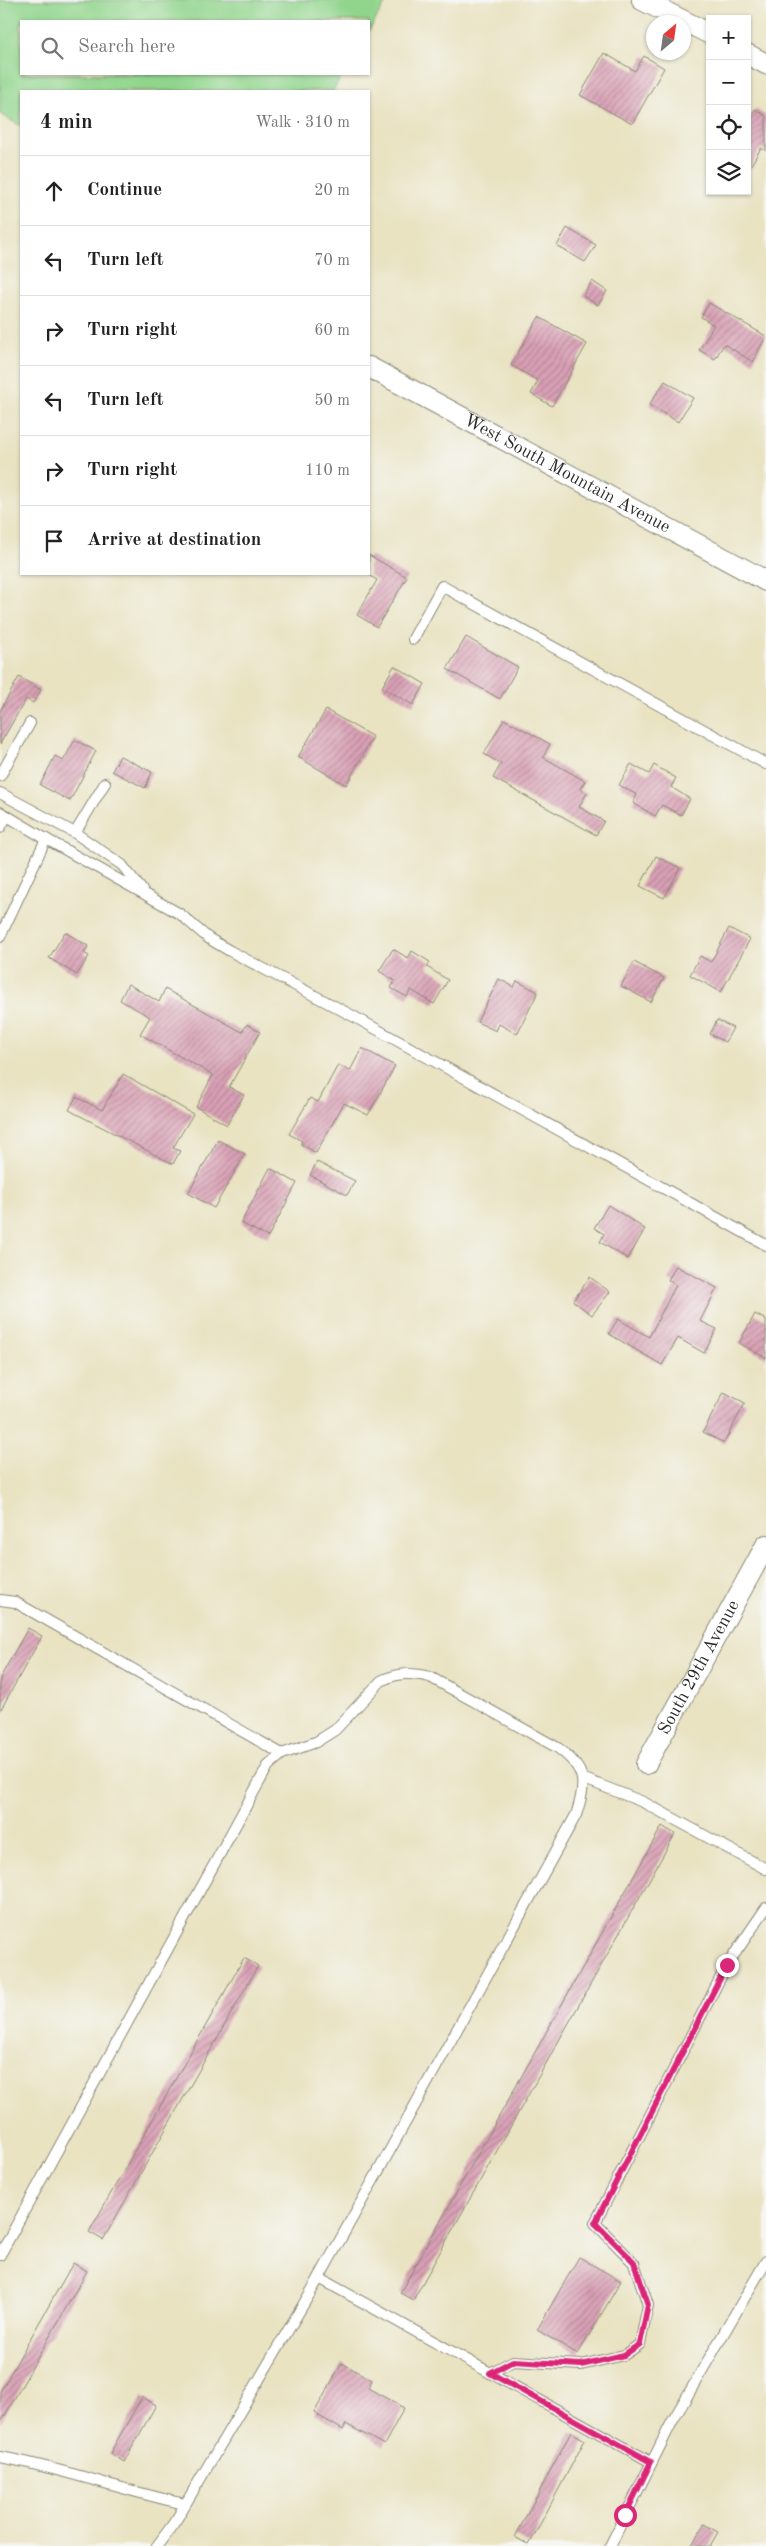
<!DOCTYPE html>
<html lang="en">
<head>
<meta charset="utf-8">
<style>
  :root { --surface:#fff; --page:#f2f2f2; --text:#222; --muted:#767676; --line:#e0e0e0 }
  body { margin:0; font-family:"Old Standard TT",serif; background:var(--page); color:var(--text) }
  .controls { position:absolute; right:15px; top:15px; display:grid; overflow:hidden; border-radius:0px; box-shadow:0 1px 4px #0004 }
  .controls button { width:45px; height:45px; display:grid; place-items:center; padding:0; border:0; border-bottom:1px solid var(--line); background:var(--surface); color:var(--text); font:25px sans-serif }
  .compass { position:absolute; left:646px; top:15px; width:45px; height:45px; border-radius:50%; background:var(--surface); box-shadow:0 1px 4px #0004; rotate:29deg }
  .stop { position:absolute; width:15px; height:15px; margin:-11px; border:4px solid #db2777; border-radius:50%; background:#fff }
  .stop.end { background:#db2777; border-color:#fff; box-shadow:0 1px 5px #0008 }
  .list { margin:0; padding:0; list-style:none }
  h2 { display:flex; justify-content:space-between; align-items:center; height:65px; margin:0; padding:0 20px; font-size:21px }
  h2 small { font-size:16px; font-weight:400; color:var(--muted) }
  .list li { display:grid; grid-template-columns:32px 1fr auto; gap:15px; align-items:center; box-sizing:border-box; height:70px; padding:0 20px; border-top:1px solid var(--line) }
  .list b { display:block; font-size:19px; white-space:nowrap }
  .list em { font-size:16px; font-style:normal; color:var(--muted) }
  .icon { flex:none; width:28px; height:28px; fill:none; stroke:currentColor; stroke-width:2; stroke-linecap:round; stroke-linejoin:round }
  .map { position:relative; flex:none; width:766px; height:2546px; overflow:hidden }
  .search { position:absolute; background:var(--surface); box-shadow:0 1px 4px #0004; left:20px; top:20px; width:350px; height:55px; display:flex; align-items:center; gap:12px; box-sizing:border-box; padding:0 18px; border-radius:0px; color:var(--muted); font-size:19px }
  .panel { position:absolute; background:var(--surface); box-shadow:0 1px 4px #0004; left:20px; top:90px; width:350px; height:485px; border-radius:0px }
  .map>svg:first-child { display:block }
  .green { fill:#91d58d; stroke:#5e805c }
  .building { fill:url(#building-hatch) }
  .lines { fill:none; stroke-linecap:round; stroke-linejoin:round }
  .lane-casing { stroke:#8a8776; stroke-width:12 }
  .street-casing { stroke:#8a8776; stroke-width:22 }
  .lane { stroke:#fff; stroke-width:10 }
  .street { stroke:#fff; stroke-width:20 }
  .route { stroke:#db2777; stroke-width:6 }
  .labels { text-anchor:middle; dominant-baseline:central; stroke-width:4.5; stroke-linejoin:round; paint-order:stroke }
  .street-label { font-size:18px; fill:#2b2b2b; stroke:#f6f6f2 }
</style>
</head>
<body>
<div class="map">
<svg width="766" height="2546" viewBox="0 0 766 2546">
  <defs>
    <pattern id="building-hatch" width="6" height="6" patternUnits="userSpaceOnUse" patternTransform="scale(1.25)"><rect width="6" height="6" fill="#d9a0b5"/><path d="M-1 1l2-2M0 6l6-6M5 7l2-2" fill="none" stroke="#b08393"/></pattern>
  </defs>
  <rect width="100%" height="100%" fill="#f6f6f2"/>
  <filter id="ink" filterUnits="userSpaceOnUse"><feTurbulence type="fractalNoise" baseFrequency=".02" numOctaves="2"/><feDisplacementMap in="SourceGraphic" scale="10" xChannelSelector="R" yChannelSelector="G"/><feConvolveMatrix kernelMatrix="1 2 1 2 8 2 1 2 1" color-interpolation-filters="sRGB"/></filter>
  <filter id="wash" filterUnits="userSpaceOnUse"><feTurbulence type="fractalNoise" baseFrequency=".0096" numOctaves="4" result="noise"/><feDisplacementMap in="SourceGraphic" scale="20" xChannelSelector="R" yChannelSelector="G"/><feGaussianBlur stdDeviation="1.12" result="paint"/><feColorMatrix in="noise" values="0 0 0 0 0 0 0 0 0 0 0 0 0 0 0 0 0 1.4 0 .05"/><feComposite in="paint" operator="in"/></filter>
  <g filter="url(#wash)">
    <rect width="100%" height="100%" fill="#e9e3c2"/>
    <polygon class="green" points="0,0 387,0 369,31 369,21 21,21 21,74 343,74 333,91 21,91 21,126 0,114"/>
    <g id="blocks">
      <g class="building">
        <polygon points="604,53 635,71 644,56 664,68 632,124 580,95"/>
        <polygon points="755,109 766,116 766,151 761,148 747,172 747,123"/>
        <polygon points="567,228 596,245 585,262 557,246"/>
        <polygon points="592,281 607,291 598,305 583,296"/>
        <polygon points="709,303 766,336 753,362 724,344 715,359 699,350 714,325 701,317"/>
        <polygon points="539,317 587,344 552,406 531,394 538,381 511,365"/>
        <polygon points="665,381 693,398 678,422 649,405"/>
        <polygon points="369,555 407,577 377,627 357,615 377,580 369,575"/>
        <polygon points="466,637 518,667 500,699 447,669"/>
        <polygon points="394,666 425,684 413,705 382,687"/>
        <polygon points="19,677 41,690 33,703 26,699 0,744 0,711"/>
        <polygon points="326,710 373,737 346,785 298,757"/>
        <polygon points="504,719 550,744 543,757 585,781 580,789 587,793 579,807 604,821 596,835 493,778 501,764 484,754"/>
        <polygon points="75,740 96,751 70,801 40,785 55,756 63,761"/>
        <polygon points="120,756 152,772 145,788 112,771"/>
        <polygon points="631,764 649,774 654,765 676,778 671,787 690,799 681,815 662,805 655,816 633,803 637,795 619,785"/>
        <polygon points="656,856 680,868 664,898 640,886"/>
        <polygon points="729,928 750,939 721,992 690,975 700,956 711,962"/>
        <polygon points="65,932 88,946 84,953 89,956 77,975 49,958"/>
        <polygon points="393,949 408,958 412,951 430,962 427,967 448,980 434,1004 411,990 407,997 391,988 395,981 379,971"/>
        <polygon points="634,962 664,978 651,1002 621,986"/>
        <polygon points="499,979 514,987 517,981 538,992 517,1034 499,1024 496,1031 477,1022"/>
        <polygon points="128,984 159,1002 165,989 242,1032 247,1024 260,1032 229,1087 244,1095 227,1125 196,1107 213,1075 140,1034 150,1017 120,1000"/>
        <polygon points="717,1020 733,1028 725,1042 710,1034"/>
        <polygon points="362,1048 395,1066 368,1115 344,1103 316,1153 301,1144 302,1141 289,1134 310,1098 318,1102 338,1065 350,1071"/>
        <polygon points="123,1074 193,1114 173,1148 180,1151 173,1164 69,1110 76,1097 102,1110"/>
        <polygon points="218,1140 245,1154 214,1208 188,1193"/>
        <polygon points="317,1162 355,1181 347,1195 310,1175"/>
        <polygon points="270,1168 297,1183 268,1237 241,1223"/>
        <polygon points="608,1205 645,1229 628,1259 600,1242 604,1234 594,1228"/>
        <polygon points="676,1266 717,1288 700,1321 717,1329 704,1353 678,1338 662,1365 609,1334 618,1319 649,1337 676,1285 668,1280"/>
        <polygon points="590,1277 610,1292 592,1315 573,1301"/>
        <polygon points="755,1314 766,1320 766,1358 739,1343"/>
        <polygon points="724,1392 745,1403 724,1443 703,1432"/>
        <polygon points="28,1628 42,1636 0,1711 0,1678"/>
        <polygon points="662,1826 675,1834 413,2300 400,2293"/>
        <polygon points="244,1958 258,1966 103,2240 89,2232"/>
        <polygon points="579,2257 621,2281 578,2354 537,2330"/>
        <polygon points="73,2263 87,2271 0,2424 0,2392"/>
        <polygon points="342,2363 372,2380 368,2388 404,2408 384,2445 346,2424 343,2430 314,2413"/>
        <polygon points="142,2397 156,2405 124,2462 110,2453"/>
        <polygon points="571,2432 585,2440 529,2545 515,2537"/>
        <polygon points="704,2524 718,2532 710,2546 692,2546"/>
      </g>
    </g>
  </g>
  <g filter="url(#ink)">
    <use href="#blocks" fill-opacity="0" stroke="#8a8776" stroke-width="1"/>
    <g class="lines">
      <defs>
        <g id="lane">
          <polyline points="413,639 442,586 766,764"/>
          <polyline points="0,776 30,723"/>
          <polyline points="105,783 75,833 122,865 142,890"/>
          <polyline points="0,793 75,833"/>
          <polyline points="0,812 7,816 0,828"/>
          <polyline points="7,816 46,839"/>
          <polyline points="0,937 46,839 180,914 208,938 230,951 351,1015 766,1245"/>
          <polyline points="0,1600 15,1602 282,1754"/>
          <polyline points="582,1778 643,1802 766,1869"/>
          <path d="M0,2255L268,1766L282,1754L316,1742L335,1730L381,1681C398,1672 412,1673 430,1677L558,1748C586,1769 587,1782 576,1815L319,2278"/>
          <polyline points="490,2373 513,2361 581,2365 624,2355 640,2344 648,2305 634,2263 595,2223 727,1965 766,1908"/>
          <path d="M0,2457C63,2468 123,2491 185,2504"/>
          <polyline points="157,2546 176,2520 319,2278 651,2462"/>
          <polyline points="610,2546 672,2422 766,2261"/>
        </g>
        <g id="street">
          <polyline points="642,0 710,34"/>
          <polyline points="747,54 766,64"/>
          <path id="s1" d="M369,367L766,581"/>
          <path id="s2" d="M646,1764L766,1545"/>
        </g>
      </defs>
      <use href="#lane" class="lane-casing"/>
      <use href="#street" class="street-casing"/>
      <use href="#lane" class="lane"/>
      <use href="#street" class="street"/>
    </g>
  </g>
  <g class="lines" filter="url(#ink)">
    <polyline class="route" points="625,2515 651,2462 490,2373 513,2361 581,2365 624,2355 640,2344 648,2305 634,2262 595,2223 727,1965"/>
  </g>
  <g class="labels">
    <g class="street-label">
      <text stroke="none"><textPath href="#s1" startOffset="225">West South Mountain Avenue</textPath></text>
      <text stroke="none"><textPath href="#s2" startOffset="110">South 29th Avenue</textPath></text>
    </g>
  </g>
</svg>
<div class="controls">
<button>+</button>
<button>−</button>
<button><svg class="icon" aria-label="locate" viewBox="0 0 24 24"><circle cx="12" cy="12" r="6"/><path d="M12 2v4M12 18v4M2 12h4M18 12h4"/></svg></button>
<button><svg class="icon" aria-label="layers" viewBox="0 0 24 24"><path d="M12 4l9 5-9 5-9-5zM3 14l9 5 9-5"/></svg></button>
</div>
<svg class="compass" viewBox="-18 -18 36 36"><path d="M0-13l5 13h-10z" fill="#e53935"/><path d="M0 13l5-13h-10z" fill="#767676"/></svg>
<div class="stop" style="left:625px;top:2515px"></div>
<div class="stop end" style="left:727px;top:1965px"></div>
<div class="search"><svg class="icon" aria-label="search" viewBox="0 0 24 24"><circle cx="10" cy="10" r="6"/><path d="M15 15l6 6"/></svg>Search here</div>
<section class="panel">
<h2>4 min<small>Walk · 310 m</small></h2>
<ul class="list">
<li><svg class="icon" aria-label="ahead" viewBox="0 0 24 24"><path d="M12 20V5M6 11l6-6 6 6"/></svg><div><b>Continue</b></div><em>20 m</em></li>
<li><svg class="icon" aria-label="left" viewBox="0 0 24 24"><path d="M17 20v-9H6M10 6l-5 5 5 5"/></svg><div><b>Turn left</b></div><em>70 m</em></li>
<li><svg class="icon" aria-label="right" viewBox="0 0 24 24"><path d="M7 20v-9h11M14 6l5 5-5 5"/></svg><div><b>Turn right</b></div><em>60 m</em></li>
<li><svg class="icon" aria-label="left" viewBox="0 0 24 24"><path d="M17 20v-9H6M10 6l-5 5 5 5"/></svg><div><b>Turn left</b></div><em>50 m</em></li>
<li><svg class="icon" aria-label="right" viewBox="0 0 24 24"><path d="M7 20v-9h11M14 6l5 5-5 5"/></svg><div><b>Turn right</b></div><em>110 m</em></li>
<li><svg class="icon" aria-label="arrive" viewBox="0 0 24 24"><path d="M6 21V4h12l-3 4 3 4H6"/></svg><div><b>Arrive at destination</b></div></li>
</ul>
</section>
</div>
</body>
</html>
